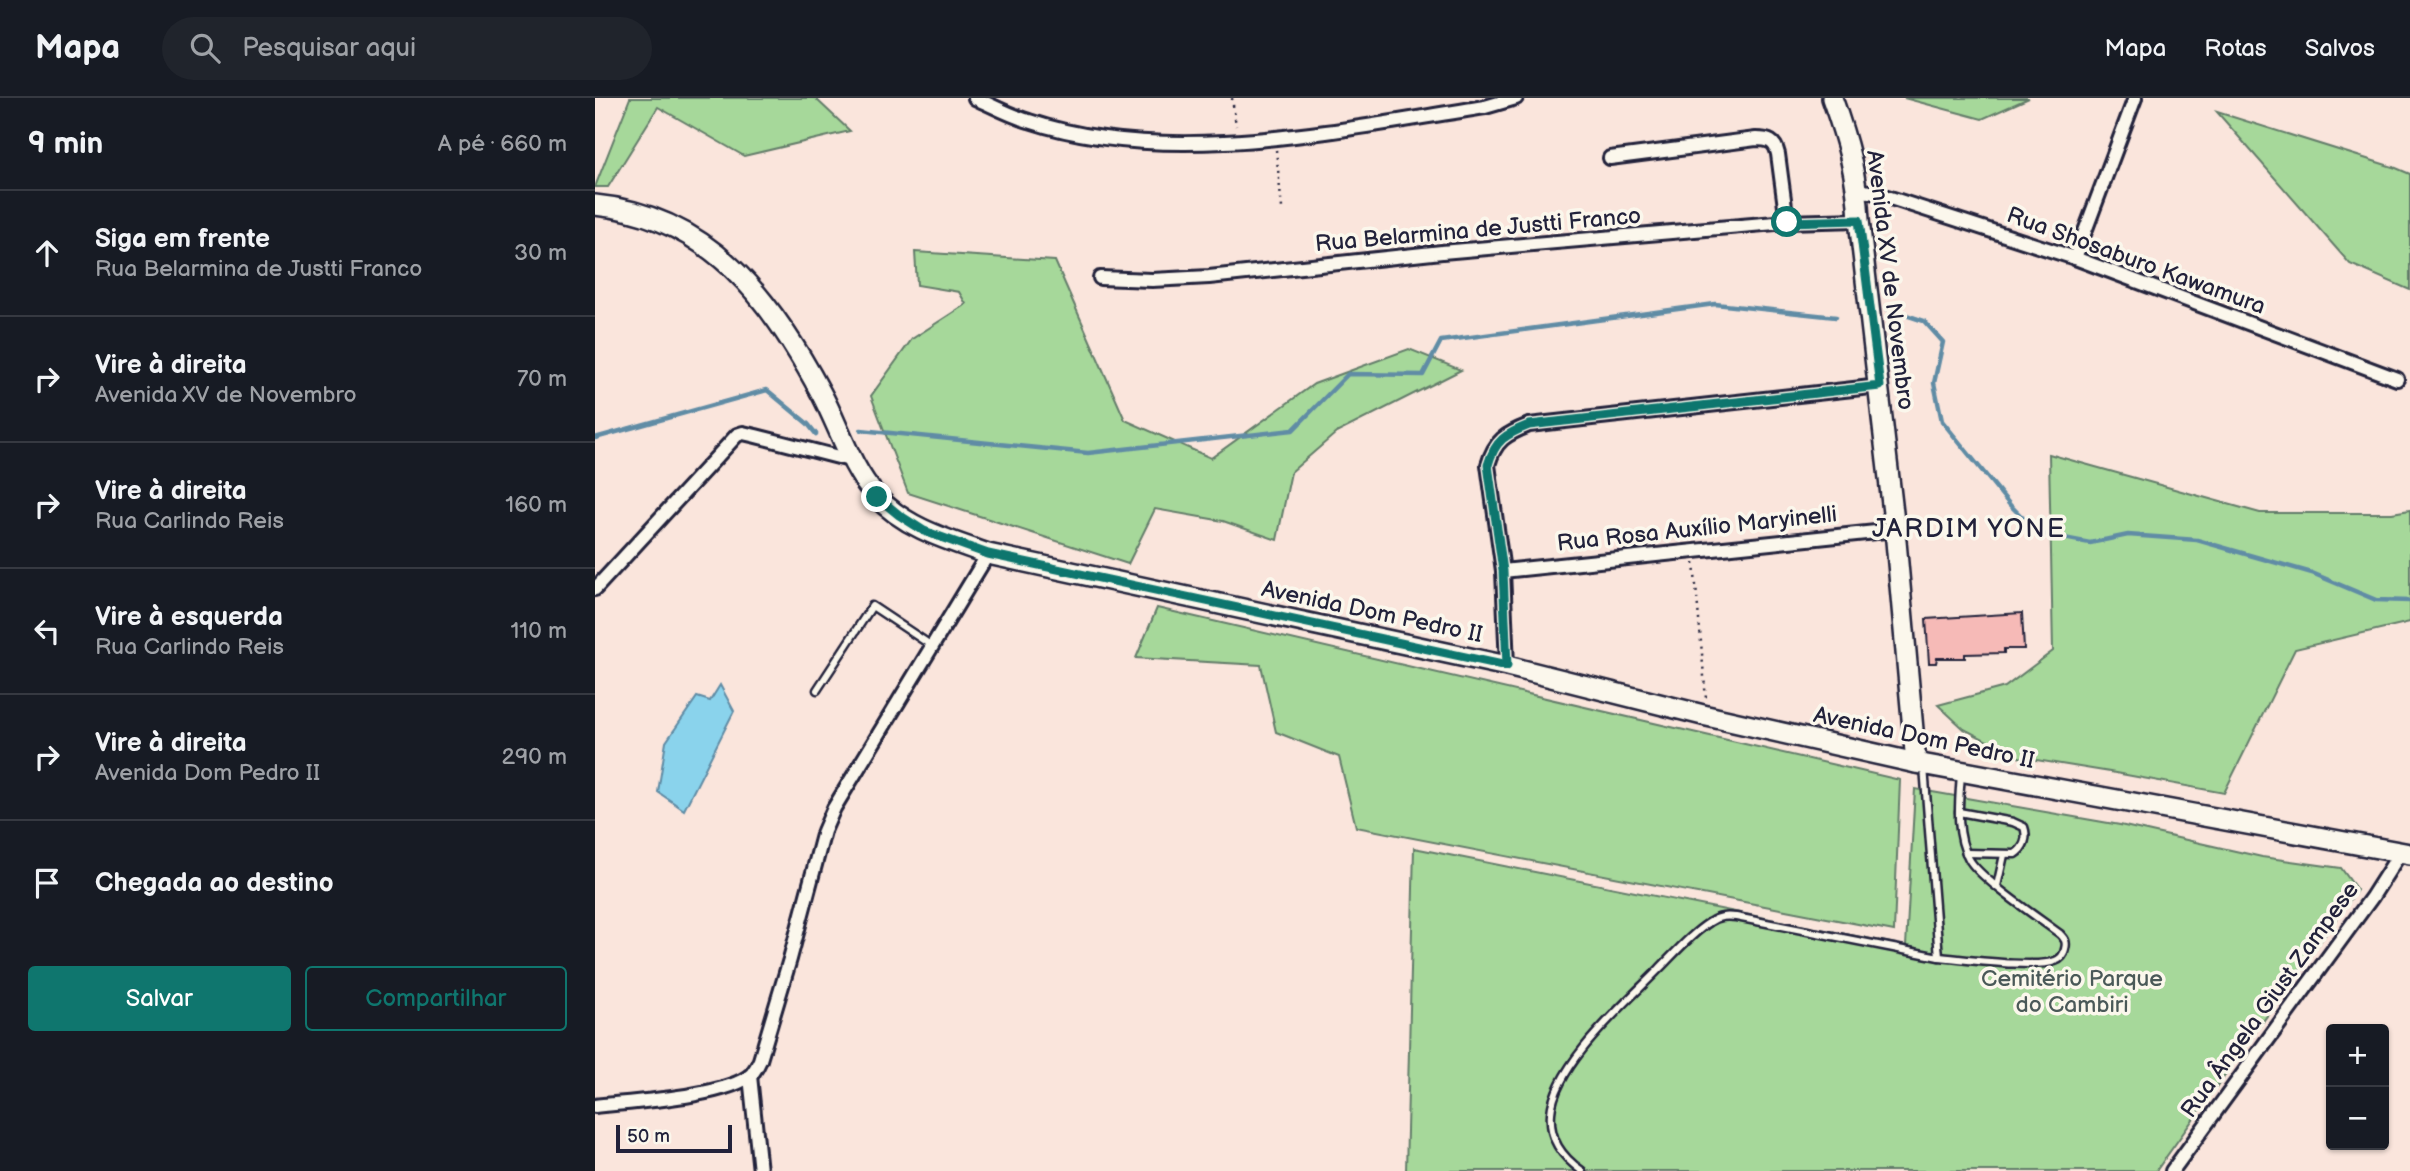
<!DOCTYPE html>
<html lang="pt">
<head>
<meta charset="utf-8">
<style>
  :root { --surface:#171b24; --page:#20242c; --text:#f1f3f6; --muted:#9ea1a6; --line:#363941; --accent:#0f766e }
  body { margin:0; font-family:"Balsamiq Sans",sans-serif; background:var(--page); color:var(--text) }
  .controls { position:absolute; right:21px; bottom:21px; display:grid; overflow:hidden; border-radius:7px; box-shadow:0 2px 5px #0004 }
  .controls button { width:63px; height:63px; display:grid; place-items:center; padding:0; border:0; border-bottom:2px solid var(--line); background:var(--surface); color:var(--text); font:35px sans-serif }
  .scale { position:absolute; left:21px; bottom:18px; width:116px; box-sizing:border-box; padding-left:7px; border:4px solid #22223b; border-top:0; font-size:19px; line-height:24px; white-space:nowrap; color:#22223b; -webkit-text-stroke:5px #fbf7ec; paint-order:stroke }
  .stop { position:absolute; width:21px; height:21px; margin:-16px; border:5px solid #0f766e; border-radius:50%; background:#fff }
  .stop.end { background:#0f766e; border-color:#fff; box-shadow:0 2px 7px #0008 }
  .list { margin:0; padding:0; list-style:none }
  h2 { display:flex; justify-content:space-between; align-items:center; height:91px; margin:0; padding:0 28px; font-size:30px }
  h2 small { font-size:23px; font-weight:400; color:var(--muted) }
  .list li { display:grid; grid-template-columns:46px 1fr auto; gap:21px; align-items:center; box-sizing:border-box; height:126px; padding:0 28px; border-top:2px solid var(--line) }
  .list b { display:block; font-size:26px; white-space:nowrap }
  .list p { margin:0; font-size:23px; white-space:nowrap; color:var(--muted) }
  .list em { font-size:23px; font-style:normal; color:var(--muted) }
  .actions { display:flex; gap:14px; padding:21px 28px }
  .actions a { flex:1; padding:16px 0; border:2px solid var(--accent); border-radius:7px; text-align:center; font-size:24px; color:var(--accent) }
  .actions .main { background:var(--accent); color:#fff }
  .icon { flex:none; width:38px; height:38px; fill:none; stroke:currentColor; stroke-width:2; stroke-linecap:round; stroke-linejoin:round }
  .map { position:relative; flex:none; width:1815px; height:1073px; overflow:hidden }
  header { display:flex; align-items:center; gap:42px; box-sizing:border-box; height:98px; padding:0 35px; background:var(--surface); border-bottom:2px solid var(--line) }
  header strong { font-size:33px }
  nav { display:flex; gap:38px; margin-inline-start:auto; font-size:24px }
  .search { width:490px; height:63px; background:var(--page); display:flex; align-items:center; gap:18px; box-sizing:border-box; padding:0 24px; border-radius:38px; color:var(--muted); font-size:26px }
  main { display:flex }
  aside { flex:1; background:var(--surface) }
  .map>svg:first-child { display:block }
  .green { fill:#a6d89a; stroke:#647d6a; stroke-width:2 }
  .water { fill:#8ad3ec; stroke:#608ca5; stroke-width:2 }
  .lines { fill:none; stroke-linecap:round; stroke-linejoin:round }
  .stream { stroke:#608ca5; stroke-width:4.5 }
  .building { fill:#f6bab7; stroke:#22223b; stroke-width:2 }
  .lane-casing { stroke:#22223b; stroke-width:11 }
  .street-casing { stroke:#22223b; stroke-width:18 }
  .secondary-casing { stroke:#22223b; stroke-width:24 }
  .path { stroke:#22223b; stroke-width:2.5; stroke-dasharray:2 5; stroke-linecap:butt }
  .lane { stroke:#fbf7ec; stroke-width:6 }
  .street { stroke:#fbf7ec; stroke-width:12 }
  .secondary { stroke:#fbf7ec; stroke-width:19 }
  .route { stroke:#0f766e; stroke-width:9 }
  .labels { text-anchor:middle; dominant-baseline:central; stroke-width:7; stroke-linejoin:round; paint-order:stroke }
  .street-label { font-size:23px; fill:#22223b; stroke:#fbf7ec }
  .park-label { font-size:23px; fill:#4a5958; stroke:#fbf7ec }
  .quarter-label { font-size:26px; letter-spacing:2px; fill:#22223b; stroke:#fbf7ec }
</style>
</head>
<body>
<header>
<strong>Mapa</strong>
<div class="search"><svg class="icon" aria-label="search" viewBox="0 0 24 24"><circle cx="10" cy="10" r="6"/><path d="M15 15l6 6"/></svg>Pesquisar aqui</div>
<nav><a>Mapa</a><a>Rotas</a><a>Salvos</a></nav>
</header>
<main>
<aside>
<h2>9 min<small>A pé · 660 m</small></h2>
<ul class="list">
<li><svg class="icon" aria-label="ahead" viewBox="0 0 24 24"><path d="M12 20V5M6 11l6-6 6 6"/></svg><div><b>Siga em frente</b><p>Rua Belarmina de Justti Franco</p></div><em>30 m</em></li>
<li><svg class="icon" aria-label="right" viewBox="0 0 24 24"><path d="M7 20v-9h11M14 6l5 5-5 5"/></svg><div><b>Vire à direita</b><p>Avenida XV de Novembro</p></div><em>70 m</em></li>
<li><svg class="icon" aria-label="right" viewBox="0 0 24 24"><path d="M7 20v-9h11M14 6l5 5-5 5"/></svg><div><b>Vire à direita</b><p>Rua Carlindo Reis</p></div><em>160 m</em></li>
<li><svg class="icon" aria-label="left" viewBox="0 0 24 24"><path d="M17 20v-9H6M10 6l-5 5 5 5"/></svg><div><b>Vire à esquerda</b><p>Rua Carlindo Reis</p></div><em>110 m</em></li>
<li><svg class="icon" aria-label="right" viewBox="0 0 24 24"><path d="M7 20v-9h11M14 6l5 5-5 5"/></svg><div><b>Vire à direita</b><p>Avenida Dom Pedro II</p></div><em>290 m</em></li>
<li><svg class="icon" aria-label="arrive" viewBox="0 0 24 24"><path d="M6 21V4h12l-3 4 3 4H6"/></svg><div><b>Chegada ao destino</b></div></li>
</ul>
<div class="actions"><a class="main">Salvar</a><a>Compartilhar</a></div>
</aside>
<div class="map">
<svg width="1815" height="1073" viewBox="0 0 1815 1073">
  <rect width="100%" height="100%" fill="#fae5dc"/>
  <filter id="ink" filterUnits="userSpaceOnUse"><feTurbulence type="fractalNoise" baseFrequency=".0143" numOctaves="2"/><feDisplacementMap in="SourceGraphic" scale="14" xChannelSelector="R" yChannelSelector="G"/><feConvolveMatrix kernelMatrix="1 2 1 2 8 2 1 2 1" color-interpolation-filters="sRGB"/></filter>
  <g filter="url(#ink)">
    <g class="green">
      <polygon points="35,0 220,0 255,33 149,58 63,9 13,89 0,89"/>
      <polygon points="1309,0 1434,0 1387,21"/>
      <polygon points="1622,14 1801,70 1815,76 1815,192 1755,166"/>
      <polygon points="320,154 460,163 530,322 616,360 719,286 814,251 866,272 741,335 696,374 682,442 628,423 560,411 533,466 313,395 276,298 317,241 371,206 364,194 322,187"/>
      <polygon points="1454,356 1665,415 1797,415 1815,412 1815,524 1700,551 1629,695 1515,674 1423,659 1369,631 1343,607 1410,589 1458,553"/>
      <polygon points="562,510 1305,682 1299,833 761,729 744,659 681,634 666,567 541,560"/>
      <polygon points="1320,691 1525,727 1667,759 1746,770 1762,792 1561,1073 811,1073 819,750 1311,848"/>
    </g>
    <polygon class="water" points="125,587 139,613 89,712 63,694 71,644 102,599 115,603"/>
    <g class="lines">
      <g class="stream">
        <polyline points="1293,211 1329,223 1348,244 1339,285 1347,323 1415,407 1443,435 1495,445 1533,437 1602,442 1717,475 1781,502 1815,503"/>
        <polyline points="266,332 493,355 698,332 753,276 828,277 846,243 1120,206 1241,219"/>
        <polyline points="0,340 172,292 213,326 221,336"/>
      </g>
    </g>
    <polygon class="building" points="1427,515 1429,551 1409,551 1409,555 1370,556 1370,560 1342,560 1341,565 1334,565 1331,521"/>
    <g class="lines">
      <defs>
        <g id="lane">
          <polyline points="222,592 277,508 337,548"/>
          <path d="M1364,714L1418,724L1429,729C1433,740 1429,750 1420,756L1371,755"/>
          <polyline points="1402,788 1409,757"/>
          <path d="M1344,859C1369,861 1441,871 1460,863C1466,861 1469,857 1470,851C1472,844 1470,841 1465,836C1445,821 1384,780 1374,761C1360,736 1364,704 1366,676"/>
          <path d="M987,1073C966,1058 954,1041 956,1015C960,966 1031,905 1064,871C1080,855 1096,836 1115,824C1124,818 1131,818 1141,819L1344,859L1329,669"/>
        </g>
        <g id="street">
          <path d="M380,0C398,8 416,18 434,23C576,70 746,31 890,9L921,0"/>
          <path d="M1015,60L1161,41C1174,41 1180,43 1183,56L1192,124"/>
          <polyline points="1263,92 1280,95 1480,160 1802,281"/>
          <polyline points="1480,160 1540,0"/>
          <polyline points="505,180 557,182 614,179 847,154 1192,124 1264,122"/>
          <polyline points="908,473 1300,432"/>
          <polyline points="0,491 142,337 148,335 161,338 259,363"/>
          <path d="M912,568L908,473L893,367C900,342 911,336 934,327L1285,288"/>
          <polyline points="155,978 165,1073"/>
          <path d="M0,1008C34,1004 133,999 157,976C160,972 163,967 165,962L195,861L229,733L239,710L393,456"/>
          <polyline points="1577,1073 1777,799 1805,755"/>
        </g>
        <g id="secondary">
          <path d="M1237,0C1252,42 1262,77 1264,122L1300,432L1321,665"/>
          <path d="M0,107C114,118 176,201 226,295C244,328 255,369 281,398C310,430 353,442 393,456L912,568L1112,618L1321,665L1815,756"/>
        </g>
      </defs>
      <use href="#lane" class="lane-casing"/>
      <use href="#street" class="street-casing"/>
      <use href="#secondary" class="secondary-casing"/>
      <g class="path">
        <polyline points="637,0 641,28"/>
        <polyline points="681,52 687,110"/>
        <polyline points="1099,465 1111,601"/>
      </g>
      <use href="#lane" class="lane"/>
      <use href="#street" class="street"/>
      <use href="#secondary" class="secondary"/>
    </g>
  </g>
  <g class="lines" filter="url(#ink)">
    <path class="route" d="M282,399L304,417L329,433L393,456L912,568L908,473L893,367C900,342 911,336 934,327L1285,288L1264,122L1192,124"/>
  </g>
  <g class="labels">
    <g class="street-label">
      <text transform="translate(883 132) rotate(-5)">Rua Belarmina de Justti Franco</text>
      <text transform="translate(1541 163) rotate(20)">Rua Shosaburo Kawamura</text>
      <text transform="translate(1295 182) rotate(83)">Avenida XV de Novembro</text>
      <text transform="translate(1102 431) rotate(-6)">Rua Rosa Auxílio Maryinelli</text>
      <text transform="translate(777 514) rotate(12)">Avenida Dom Pedro II</text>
      <text transform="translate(1329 640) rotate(12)">Avenida Dom Pedro II</text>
      <text transform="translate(1675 902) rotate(-54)">Rua Ângela Giust Zampese</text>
    </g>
    <g class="park-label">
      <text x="1477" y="881">Cemitério Parque<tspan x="1477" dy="26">do Cambiri</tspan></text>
    </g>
    <g class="quarter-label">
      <text x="1374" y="431">JARDIM YONE</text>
    </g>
  </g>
</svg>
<div class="controls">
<button>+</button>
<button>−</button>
</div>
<div class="scale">50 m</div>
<div class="stop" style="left:1192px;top:124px"></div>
<div class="stop end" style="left:282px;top:399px"></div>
</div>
</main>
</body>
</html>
